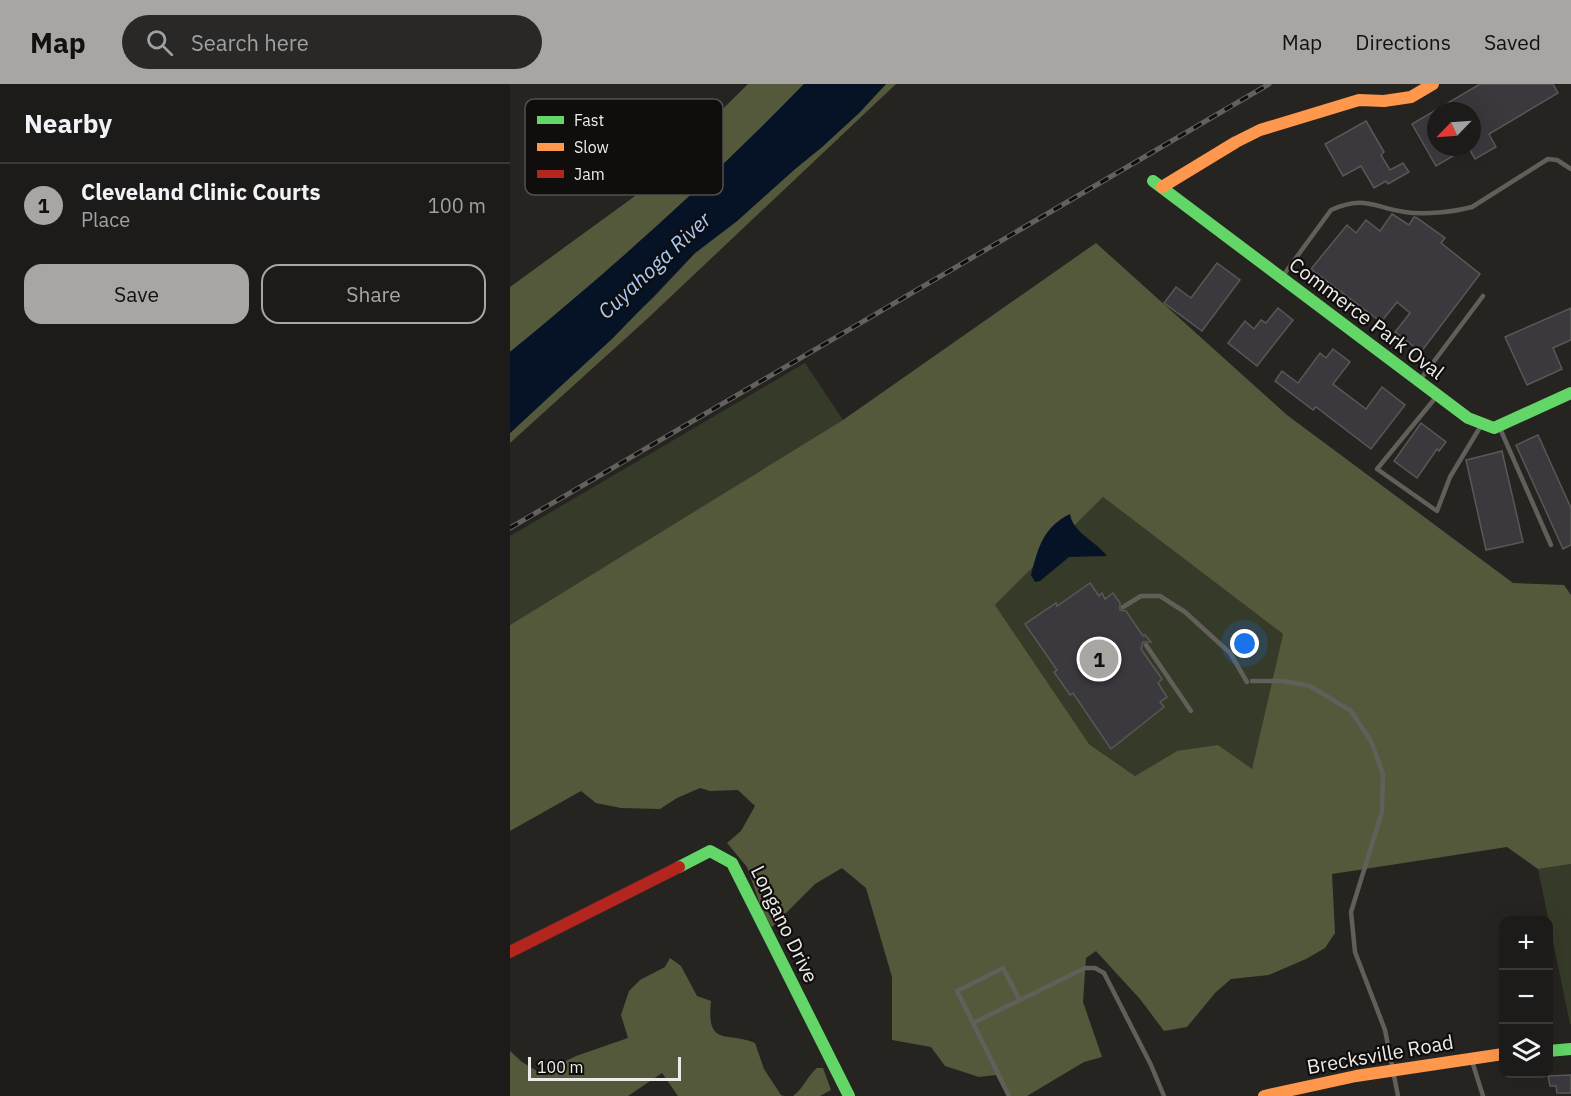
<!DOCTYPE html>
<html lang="en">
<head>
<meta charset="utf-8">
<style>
  :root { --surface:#1c1b19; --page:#292826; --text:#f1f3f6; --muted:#a0a1a2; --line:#3a3938; --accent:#a8a5a2 }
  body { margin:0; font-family:"IBM Plex Sans",sans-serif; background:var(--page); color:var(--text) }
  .controls { position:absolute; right:18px; bottom:18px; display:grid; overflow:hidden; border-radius:12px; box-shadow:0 6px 24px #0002 }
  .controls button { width:54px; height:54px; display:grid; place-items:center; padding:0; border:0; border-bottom:2px solid var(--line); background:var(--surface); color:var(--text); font:30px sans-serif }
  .compass { position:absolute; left:917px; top:18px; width:54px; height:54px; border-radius:50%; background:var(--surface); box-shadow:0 6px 24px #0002; rotate:245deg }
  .scale { position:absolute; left:18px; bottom:15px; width:153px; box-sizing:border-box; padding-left:6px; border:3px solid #eeebe8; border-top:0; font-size:16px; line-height:21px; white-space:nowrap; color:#eeebe8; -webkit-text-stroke:4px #0f0e0c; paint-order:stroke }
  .you { position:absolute; left:735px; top:560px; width:21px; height:21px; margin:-15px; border:4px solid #fff; border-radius:50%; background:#1a73e8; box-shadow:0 0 0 9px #1a73e833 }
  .badge { display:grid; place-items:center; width:39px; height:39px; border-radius:50%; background:var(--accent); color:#111; font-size:20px; font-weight:700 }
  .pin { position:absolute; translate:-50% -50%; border:3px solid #fff; box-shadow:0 2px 6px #0006 }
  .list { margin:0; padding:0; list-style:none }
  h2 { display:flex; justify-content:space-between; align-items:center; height:78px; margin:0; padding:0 24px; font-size:26px }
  h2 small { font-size:20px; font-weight:400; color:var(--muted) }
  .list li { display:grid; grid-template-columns:39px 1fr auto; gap:18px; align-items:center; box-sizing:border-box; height:84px; padding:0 24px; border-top:2px solid var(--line) }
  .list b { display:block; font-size:22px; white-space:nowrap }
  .list p { margin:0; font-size:20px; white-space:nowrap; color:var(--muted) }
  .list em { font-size:20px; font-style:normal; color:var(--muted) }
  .actions { display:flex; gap:12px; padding:18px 24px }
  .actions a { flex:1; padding:14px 0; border:2px solid var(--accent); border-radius:18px; text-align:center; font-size:21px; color:var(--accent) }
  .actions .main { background:var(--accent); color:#111 }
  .icon { flex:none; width:33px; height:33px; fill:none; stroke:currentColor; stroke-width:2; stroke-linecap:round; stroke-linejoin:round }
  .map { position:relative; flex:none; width:1061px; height:1012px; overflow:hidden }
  header { display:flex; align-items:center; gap:36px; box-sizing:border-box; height:84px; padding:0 30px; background:var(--accent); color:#111 }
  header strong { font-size:28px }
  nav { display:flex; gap:33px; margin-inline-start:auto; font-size:21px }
  .search { width:420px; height:54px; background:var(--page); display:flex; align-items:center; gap:15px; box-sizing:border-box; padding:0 21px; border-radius:33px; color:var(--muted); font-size:22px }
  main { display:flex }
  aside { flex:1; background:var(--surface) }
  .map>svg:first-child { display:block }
  .green { fill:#363a28 }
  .forest { fill:#54593b; fill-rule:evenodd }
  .water { fill:#061226 }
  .building { fill:#3b393e; stroke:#595857; stroke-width:1.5; fill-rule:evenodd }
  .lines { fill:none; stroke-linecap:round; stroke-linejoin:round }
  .lane { stroke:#625f5a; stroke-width:4.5 }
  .fast { stroke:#63d668; stroke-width:12 }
  .slow { stroke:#ff974d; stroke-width:12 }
  .jam { stroke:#b3261e; stroke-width:12 }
  .rail-casing { stroke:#63615d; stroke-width:5 }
  .rail { stroke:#0f0e0c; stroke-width:3; stroke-dasharray:9; stroke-linecap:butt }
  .labels { text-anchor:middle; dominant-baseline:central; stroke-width:4.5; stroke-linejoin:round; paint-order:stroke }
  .street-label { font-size:20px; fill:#eeebe8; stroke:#0f0e0c }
  .water-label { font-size:21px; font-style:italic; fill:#a9cafe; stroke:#0f0e0c }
  .key { fill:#0f0e0c; stroke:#52504e; stroke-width:1.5 }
  .key-label { font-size:16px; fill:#eeebe8 }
</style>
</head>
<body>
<header>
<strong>Map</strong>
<div class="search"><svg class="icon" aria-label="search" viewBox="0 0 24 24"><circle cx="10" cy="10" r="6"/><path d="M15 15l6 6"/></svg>Search here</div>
<nav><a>Map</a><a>Directions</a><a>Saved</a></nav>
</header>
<main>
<aside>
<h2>Nearby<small></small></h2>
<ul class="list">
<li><span class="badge">1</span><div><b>Cleveland Clinic Courts</b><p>Place</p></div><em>100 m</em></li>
</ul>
<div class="actions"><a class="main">Save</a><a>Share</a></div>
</aside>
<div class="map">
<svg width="1061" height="1012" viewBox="0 0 1061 1012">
  <rect width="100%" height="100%" fill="#262421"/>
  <g class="green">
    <polygon points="295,279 333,336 0,541 0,452"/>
    <polygon points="593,413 773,550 742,685 667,667 625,692 578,659 485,521"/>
    <polygon points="1061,780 1061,940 1060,940 1028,785"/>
  </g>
  <g class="forest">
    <path d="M238,0H294C202,95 103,184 0,268V203L125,112Z"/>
    <polygon points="376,0 386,0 137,235 0,359 0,349 144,213 185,169 227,137 285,85 312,63 349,29"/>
    <path d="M586,159L777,331L1003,499L1054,501L1061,511V780L1028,785L997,763L822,790L825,849L815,864L796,875L759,891L721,895L705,909L677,943L654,947L630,915L586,867L576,874L573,918L592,973L574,978L517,1012H497L486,991L469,993L435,982L421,963L382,956V893L356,804L332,784L305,800L262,843L253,829L237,783L217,759L231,747L245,722L228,706L200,707L190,704L167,714L150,725L111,724L86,719L71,707L0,747V541L333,336ZM593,413L773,550L742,685L708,661L667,667L625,692L579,660L485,521Z"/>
    <path d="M160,874L171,882L187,912L201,917C196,964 217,947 245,959L254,985L271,1011L274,1012H168L152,989L118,1012H0V967L12,978L27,987L46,982L66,972L118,954L111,931L119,907L130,896L155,883Z"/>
    <path d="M307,984H313L321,1006L310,1012H283C295,1003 296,993 307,984Z"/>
  </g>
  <g class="water">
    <path d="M294,0H376L349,29L312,63L285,85L227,137L185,169L103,254L0,349V268C103,184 202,95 294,0Z"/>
    <path d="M560,430C563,449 586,457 597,472L559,473L530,497L525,498L521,491C528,464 533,443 560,430Z"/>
  </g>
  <g class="building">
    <path d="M970,0H1043L1048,9L979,50L986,63L965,75L958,63L926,82L902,40ZM926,27H962V63H926Z"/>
    <polygon points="856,37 874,68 871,71 880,86 893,79 899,88 878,100 876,97 864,104 851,82 833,92 815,60"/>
    <polygon points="882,130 899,141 904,133 907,134 935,154 931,159 970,190 911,268 885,248 900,229 887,218 871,238 801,185 837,141 846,149 856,136 870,147"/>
    <polygon points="707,179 730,196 692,247 654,219 666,203 681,214"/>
    <polygon points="768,224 783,236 747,282 718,259 735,237 744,245 751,236 756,239"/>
    <polygon points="1061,224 1061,256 1043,264 1052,285 1017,301 995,253"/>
    <polygon points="823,265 840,278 823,300 856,325 872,303 895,321 861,365 806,323 803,326 765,297 772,287 788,299 810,269 816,274"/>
    <polygon points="911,339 936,358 929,367 927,365 907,394 884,377"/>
    <polygon points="1028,351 1061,424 1061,461 1053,465 1006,361"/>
    <polygon points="992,367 1013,458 976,466 956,376"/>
    <polygon points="580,499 589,512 592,509 595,515 603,509 610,519 610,526 616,527 633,552 635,551 641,558 633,558 631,565 652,595 648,599 657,613 650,618 654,623 601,665 563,609 560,611 544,588 547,586 515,540 546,519 547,522"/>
    <polygon points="1061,991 1061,1009 1047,1009 1046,1002 1040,1002 1038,992"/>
  </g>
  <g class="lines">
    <g class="lane">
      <path d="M772,193L821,126C854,111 863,123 895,128C914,131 943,128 962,123L1038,75L1047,76L1061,85"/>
      <polyline points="910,296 973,212"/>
      <polyline points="927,312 867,385 927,427 940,393 972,340"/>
      <polyline points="989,342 1041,461"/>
      <polyline points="613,523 631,512 650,512 675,528 720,569 737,598"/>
      <polyline points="636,561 681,627"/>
      <polyline points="742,597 773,597 800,602 841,627 861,657 873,690 872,728 841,828 845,868 875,946 888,1012"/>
      <polyline points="463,939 447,907 493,884 509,915"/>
      <polyline points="962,977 973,1012"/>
      <polyline points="499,1012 463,939 575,884 585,884 594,889 641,981 654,1012"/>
    </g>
    <g class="fast">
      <polyline points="643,97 958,334 984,344 1061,309"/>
      <polyline points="169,783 200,767 222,779 339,1012"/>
      <polyline points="1038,967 1061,965"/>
    </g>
    <g class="slow">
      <polyline points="652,103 726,58 750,46 849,16 874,17 901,13 923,0"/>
      <polyline points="754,1012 846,992 993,970"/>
    </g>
    <polyline class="jam" points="0,868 169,783"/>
    <defs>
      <polyline id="rail" points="0,444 759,0"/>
    </defs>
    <use href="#rail" class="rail-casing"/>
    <use href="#rail" class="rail"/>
  </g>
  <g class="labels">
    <g class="street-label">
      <text transform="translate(857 234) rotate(37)">Commerce Park Oval</text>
      <text transform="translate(275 840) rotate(64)">Longano Drive</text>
      <text transform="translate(870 970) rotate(-10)">Brecksville Road</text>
    </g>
    <g class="water-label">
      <text transform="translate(144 181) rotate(-43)">Cuyahoga River</text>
    </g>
  </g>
  <rect x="15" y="15" width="198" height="96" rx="9" class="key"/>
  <rect x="27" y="32" width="27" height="8" fill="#63d668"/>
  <rect x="27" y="59" width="27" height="8" fill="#ff974d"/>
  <rect x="27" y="86" width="27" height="8" fill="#b3261e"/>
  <g class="key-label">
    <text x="64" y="42">Fast</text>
    <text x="64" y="69">Slow</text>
    <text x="64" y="96">Jam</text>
  </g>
</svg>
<div class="controls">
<button>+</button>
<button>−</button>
<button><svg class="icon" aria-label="layers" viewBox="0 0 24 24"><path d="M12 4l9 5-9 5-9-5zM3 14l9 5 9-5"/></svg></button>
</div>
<svg class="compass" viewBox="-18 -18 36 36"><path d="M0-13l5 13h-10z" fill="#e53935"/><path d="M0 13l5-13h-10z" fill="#a0a1a2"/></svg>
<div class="scale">100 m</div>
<div class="you"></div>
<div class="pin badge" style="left:589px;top:575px">1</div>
</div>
</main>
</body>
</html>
